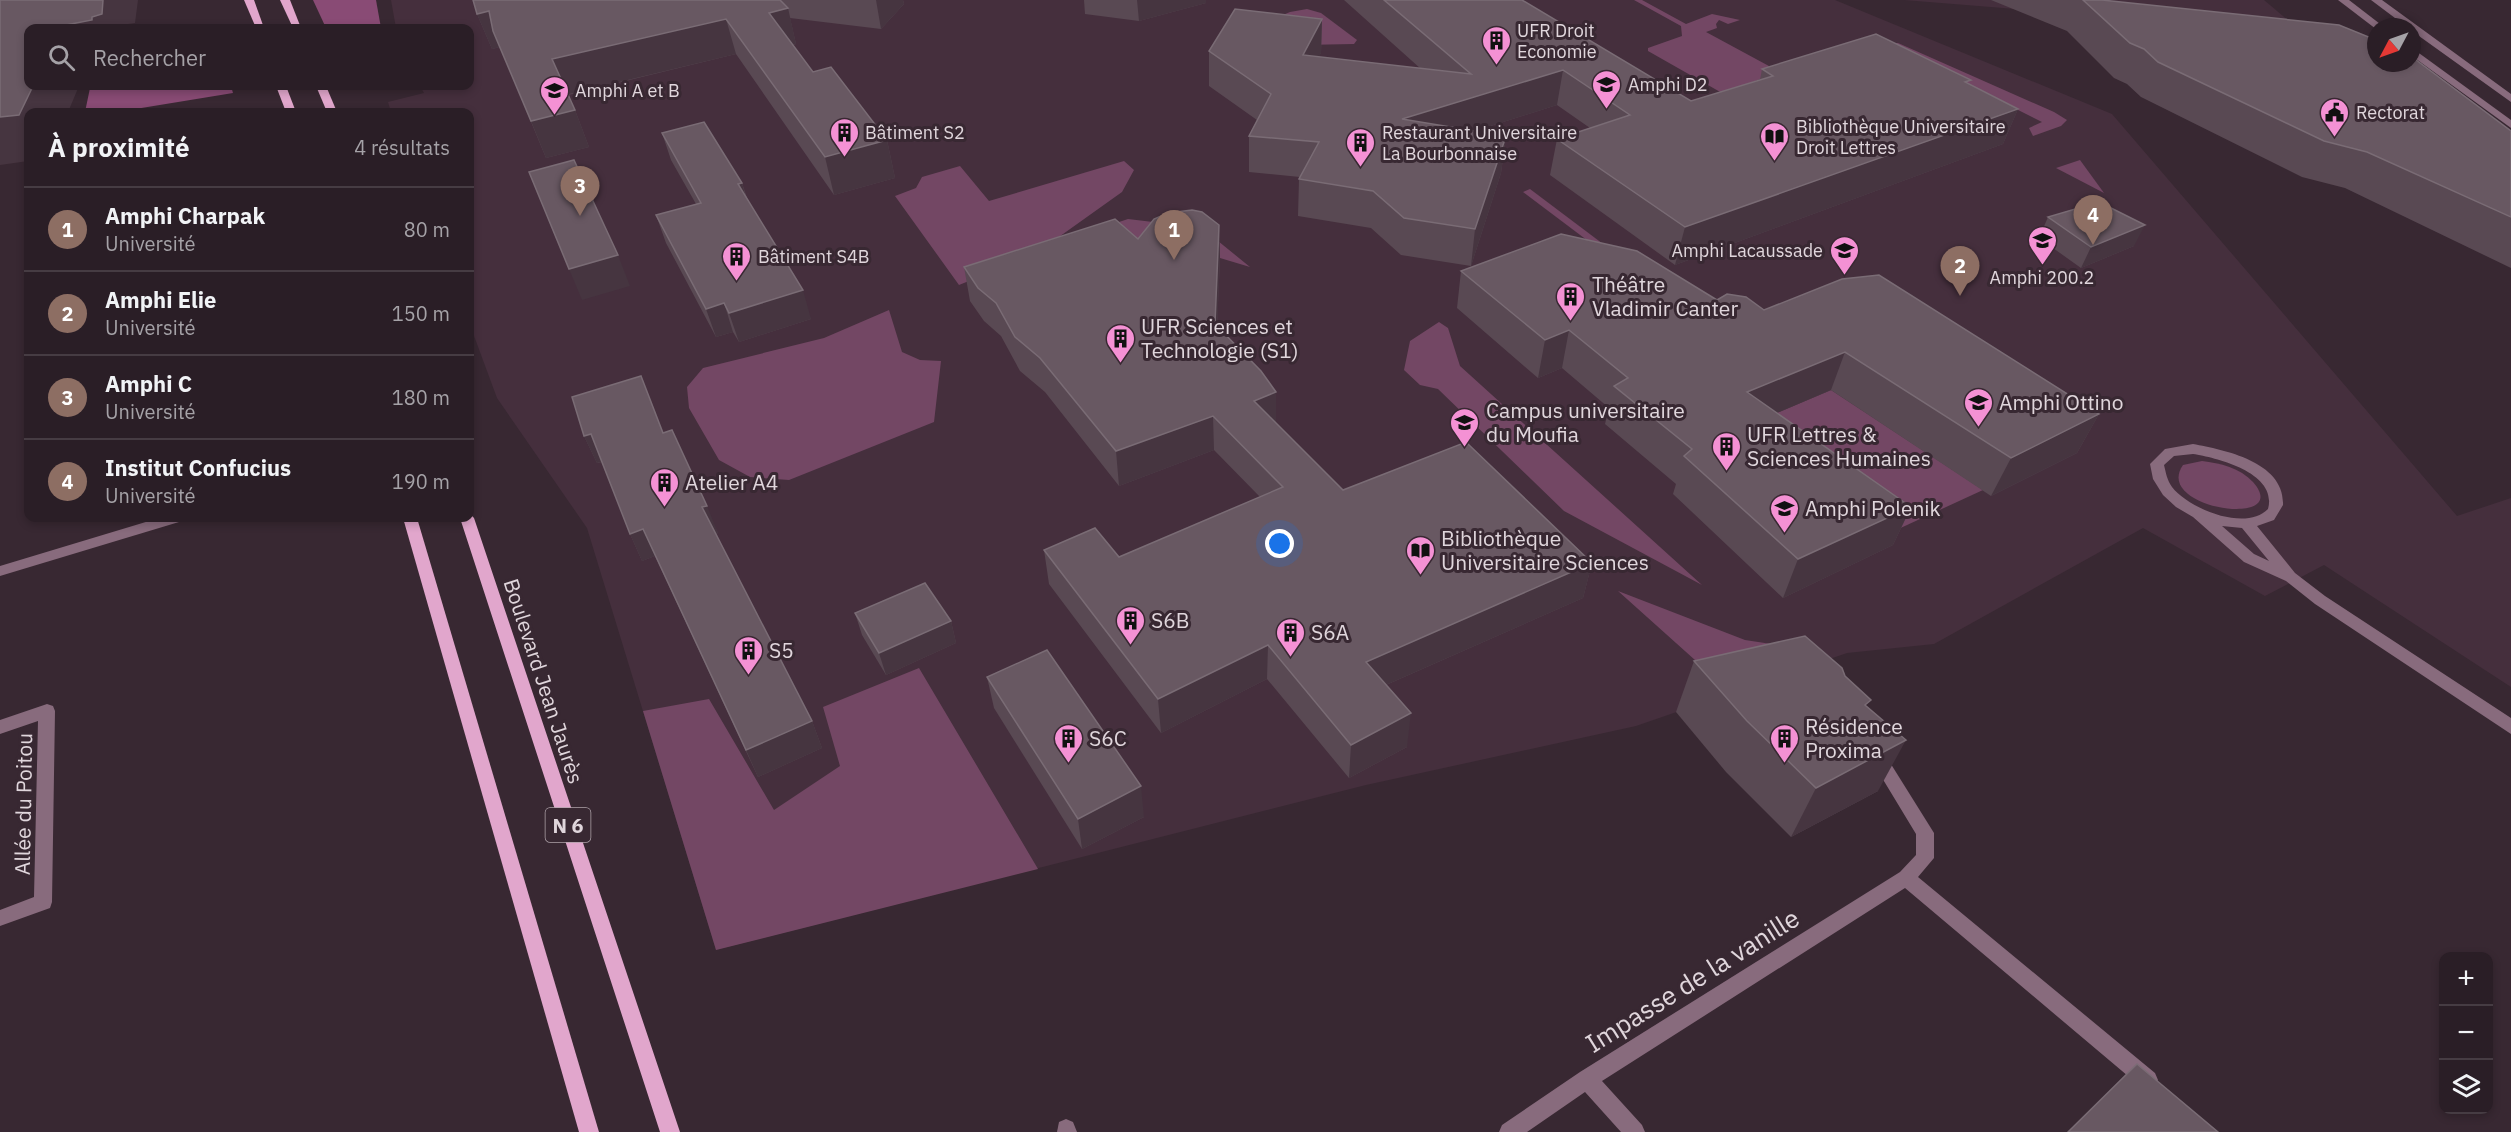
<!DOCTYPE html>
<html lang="fr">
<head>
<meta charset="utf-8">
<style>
  :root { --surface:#2a1e26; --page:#32272e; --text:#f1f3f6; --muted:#a5a2a7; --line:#463c43; --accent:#f491d4 }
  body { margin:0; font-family:"IBM Plex Sans",sans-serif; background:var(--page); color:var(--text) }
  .controls { position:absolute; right:18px; bottom:18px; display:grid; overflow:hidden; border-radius:12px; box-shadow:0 3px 9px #0003 }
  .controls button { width:54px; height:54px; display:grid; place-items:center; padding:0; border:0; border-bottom:2px solid var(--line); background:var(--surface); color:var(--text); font:30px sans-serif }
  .compass { position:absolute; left:2367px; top:18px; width:54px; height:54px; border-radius:50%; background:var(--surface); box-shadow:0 3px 9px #0003; rotate:229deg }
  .you { position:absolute; left:1280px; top:544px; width:21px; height:21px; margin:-15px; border:4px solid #fff; border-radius:50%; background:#1a73e8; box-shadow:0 0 0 9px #1a73e833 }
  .badge { display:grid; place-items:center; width:39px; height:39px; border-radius:50%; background:var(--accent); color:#fff; font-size:20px; font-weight:700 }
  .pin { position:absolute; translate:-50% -50px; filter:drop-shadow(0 2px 3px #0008) }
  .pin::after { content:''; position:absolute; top:32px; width:21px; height:18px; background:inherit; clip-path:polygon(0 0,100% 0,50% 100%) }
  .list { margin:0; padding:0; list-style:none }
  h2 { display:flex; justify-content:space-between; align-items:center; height:78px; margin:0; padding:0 24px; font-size:26px }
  h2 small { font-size:20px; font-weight:400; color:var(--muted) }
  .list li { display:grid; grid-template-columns:39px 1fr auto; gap:18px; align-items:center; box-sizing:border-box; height:84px; padding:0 24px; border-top:2px solid var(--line) }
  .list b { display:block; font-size:22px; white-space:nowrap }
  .list p { margin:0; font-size:20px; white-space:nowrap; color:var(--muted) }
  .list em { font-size:20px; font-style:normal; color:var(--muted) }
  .icon { flex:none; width:33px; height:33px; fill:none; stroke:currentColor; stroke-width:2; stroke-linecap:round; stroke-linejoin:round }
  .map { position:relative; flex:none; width:2511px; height:1132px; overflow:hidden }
  .search { position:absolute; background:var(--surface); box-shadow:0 3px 9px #0003; left:24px; top:24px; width:450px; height:66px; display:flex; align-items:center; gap:15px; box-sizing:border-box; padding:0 21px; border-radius:12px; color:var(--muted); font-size:22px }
  .panel { position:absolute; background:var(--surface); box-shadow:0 3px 9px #0003; left:24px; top:108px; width:450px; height:414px; border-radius:12px }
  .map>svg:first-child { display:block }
  .built { fill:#452f3d }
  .green { fill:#734764 }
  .forest { fill:#894b75 }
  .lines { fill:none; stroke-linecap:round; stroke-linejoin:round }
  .minor { fill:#886b7d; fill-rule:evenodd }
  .major { fill:#e1a6cc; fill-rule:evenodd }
  .wall { fill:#594953 }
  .shaded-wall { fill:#463540 }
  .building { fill:#685862; stroke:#7a6c75; stroke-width:1.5 }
  .labels { text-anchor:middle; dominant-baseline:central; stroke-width:6; stroke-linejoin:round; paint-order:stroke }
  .far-poi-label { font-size:18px; fill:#e0d6dc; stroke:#382832; text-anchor:start }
  .shield { fill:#382832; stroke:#aea2a9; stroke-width:1.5 }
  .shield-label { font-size:20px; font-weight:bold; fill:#e0d6dc }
  .poi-label { font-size:21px; fill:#e0d6dc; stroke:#382832; text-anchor:start }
  .street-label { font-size:21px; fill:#e0d6dc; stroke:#382832 }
  .near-street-label { font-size:26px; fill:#e0d6dc; stroke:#382832 }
</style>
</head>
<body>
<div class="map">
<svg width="2511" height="1132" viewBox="0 0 2511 1132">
  <rect width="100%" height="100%" fill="#382832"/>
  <g class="built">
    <polygon points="391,0 1835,0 2112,114 2457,516 2511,498 2511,687 2324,565 2265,596 2143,528 1934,644 1847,653 1636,726 1366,785 716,950 587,528 497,398 470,325 470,112 391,112 388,102 424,93 420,86 470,86 470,28 396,28"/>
    <polygon points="1904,0 2264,0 2302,32"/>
  </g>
  <g class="green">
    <polygon points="1634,0 1642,0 1686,24 1712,14 1740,20 1728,24 1719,20 1716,24 1717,28 1706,32 1780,72 1722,93 1648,51 1648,48 1682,36 1681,26"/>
    <polygon points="1307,9 1321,13 1357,40 1354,44 1302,45 1271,20 1290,12"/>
    <polygon points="1898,43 2054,112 2067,120 2061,126 2033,136 2029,128 2042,122 1887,44"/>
    <polygon points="2080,160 2104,193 2056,168"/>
    <polygon points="1124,161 1134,170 1122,192 1035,254 959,285 895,196 916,188 922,177 960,166 989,201"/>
    <polygon points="1530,189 1619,256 1612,259 1523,192"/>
    <polygon points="1128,219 1153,222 1191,219 1250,267 1220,258 1213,251 1098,241 1119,222"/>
    <polygon points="889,310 902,352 920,360 941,361 934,422 789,480 750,477 719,460 689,408 687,387 703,368 824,338"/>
    <polygon points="1439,322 1448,328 1460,366 1702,585 1564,511 1438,389 1420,385 1404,370 1410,341"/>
    <polygon points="1831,390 1983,490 1881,537 1734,431"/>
    <path d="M2202,461C2220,463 2240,468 2253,482C2294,529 2152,509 2183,465Z"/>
    <polygon points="1618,591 1745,640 1778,645 1705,669"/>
    <polygon points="919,668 1038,869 716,950 643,711 709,699 774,810 840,766 823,707"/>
  </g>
  <g class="forest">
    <polygon points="313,0 376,0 381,28 326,28"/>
    <polygon points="105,86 231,86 233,93 117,112 85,112 90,88"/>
  </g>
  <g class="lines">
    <g class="minor">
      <polygon points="2338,0 2349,0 2384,27 2376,29"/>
      <polygon points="2371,0 2382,0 2511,94 2511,102 2412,31 2412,27 2407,27"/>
      <polygon points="2412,48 2511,120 2511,128 2412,56"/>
      <path d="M2193,444C2225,450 2285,462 2283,505L2274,520L2257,526L2295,573L2325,596L2511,718V734L2315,604L2286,581L2244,562L2193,517L2176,507L2163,495L2153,479L2150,464L2165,449ZM2193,454C2218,458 2278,473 2268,509C2246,532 2189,509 2172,487C2167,480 2166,473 2164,465L2174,456ZM2222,526L2242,528L2269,561L2254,554Z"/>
      <polygon points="159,518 181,518 179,522 0,576 0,566"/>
      <polygon points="47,704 53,706 55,711 52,902 50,908 0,926 0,910 34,897 38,721 0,734 0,720"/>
      <polygon points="1878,751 1884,753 1934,833 1934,858 1918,877 2155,1073 2158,1080 2155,1087 2148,1090 2141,1087 1905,888 1602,1081 1642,1125 1645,1132 1621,1132 1585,1092 1527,1132 1499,1132 1502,1125 1580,1072 1900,872 1916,855 1916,834 1870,758 1872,753"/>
      <polygon points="1066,1119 1073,1122 1077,1132 1057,1132 1059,1122"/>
    </g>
    <g class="major">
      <polygon points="244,0 254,0 264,28 256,28"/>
      <polygon points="280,0 290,0 301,28 293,28"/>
      <polygon points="276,86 286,86 296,112 286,112"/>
      <polygon points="316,86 326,86 337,112 327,112"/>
      <polygon points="470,514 474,518 680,1132 660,1132 460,518 470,518"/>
      <polygon points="403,518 417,518 599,1132 579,1132"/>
    </g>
  </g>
  <g class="wall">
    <polygon points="473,0 903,0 904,4 881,29 790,18 796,44 793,45 813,72 887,140 895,178 834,195 736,54 568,95 575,110 589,147 546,158 500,47 492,49 477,14"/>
    <polygon points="1084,0 1206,0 1206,3 1139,21 1085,14"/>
    <polygon points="1344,0 1522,0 1691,101 1760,80 1762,69 1969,84 2018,109 2003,144 1675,265 1550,175 1557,139 1590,128 1557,105 1475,131 1506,136 1501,173 1471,266 1401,255 1371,228 1298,216 1299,179 1300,177 1249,172 1249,136 1257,120 1209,86 1209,51 1322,19 1321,53 1318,57 1421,69"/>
    <polygon points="1991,0 2102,0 2511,131 2511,268 2345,188 2302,177 2141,97 2127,84 2114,78 2067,31"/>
    <polygon points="662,133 742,183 747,198 811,319 739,342 733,332 716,337 666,243 656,215 696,204 671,160"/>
    <polygon points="2048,217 2134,246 2081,268 2039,238"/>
    <polygon points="1219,225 1220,258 1217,326 1276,423 1343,490 1592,563 1583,598 1386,685 1407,747 1349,778 1267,679 1161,733 1049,584 1044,550 1119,557 1260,497 1214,450 1119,486 1045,392 1020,371 1001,336 984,321 970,301 964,267"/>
    <polygon points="1461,271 1717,300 1764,310 2099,414 2077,453 1991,496 1831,390 1776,413 1911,507 1893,545 1783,598 1673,494 1676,484 1605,424 1609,408 1562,368 1538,378 1457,308"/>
    <polygon points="664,433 718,533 715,534 812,721 822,748 758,777 655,556 642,561 630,534 602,462 597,463 584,436"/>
    <polygon points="855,613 951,621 956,643 886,675 862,635"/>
    <polygon points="1694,661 1845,676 1867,707 1878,791 1791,837 1726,772 1676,712"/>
    <polygon points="987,677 1144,817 1082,849 994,708"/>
  </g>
  <g class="shaded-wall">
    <polygon points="103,0 138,0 135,23 128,24 128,28 60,28 61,26"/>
    <polygon points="876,0 903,0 904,4 881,29"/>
    <polygon points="1137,0 1206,0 1206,3 1139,21"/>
    <polygon points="788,8 796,44 778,48 769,13"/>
    <polygon points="489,11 500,47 492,49 477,14"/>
    <polygon points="726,19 736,54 565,95 552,59"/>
    <polygon points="1322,19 1321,53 1302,90 1303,55"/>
    <polygon points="1563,70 1557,105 1399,155 1402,119"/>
    <polygon points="33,86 79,86 68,112 28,112 28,161 0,165 0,117"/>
    <polygon points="2018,109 2003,144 1675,265 1685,227"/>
    <polygon points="575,110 589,147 546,158 531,121"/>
    <polygon points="1506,136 1501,173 1471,266 1475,229"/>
    <polygon points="887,140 895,178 834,195 825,157"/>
    <polygon points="742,183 750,211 738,184"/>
    <polygon points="1219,225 1220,258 1216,358 1215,324"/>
    <polygon points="2145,225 2134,246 2081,268 2091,247"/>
    <polygon points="618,255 630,286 582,300 569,269"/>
    <polygon points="803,290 811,319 739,342 729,313"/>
    <polygon points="724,303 733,332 716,337 706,309"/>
    <polygon points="1569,330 1562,368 1538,378 1545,340"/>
    <polygon points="1845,352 1831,390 1734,431 1747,392"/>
    <polygon points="1276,392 1276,426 1254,401"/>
    <polygon points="2099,414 2077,453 1991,496 2011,458"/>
    <polygon points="1213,416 1214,450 1119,486 1116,451"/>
    <polygon points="591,434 603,461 597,463 584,436"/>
    <polygon points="707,506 718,533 713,535 702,507"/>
    <polygon points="1911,507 1893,545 1783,598 1798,559"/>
    <polygon points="643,529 655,556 642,561 630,534"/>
    <polygon points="1592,563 1583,598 1363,695 1366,662"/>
    <polygon points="951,621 956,643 886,675 879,653"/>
    <polygon points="1268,645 1267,679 1161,733 1158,699"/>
    <polygon points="1411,713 1407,747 1349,778 1351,745"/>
    <polygon points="812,721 822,748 758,777 746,750"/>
    <polygon points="1906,740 1878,791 1791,837 1816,788"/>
    <polygon points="1141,786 1144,817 1082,849 1078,819"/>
  </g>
  <g class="building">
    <polygon points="0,0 103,0 102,14 92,17 92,20 61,26 60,28 28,28 28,86 33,86 19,115 0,117"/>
    <polygon points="473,0 780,0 788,8 769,13 813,72 831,67 887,140 825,157 726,19 552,59 575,110 531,121 493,31 489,11 477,14"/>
    <polygon points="1384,0 1522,0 1691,101 1773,76 1762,69 1876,34 1971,80 1965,82 2018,109 1685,227 1557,139 1630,115 1563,70 1402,119 1506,136 1475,229 1404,218 1373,191 1299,179 1319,142 1249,136 1271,94 1209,51 1235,9 1322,19 1303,55 1471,74"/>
    <polygon points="2083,0 2102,0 2339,25 2376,40 2376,63 2412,63 2412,57 2511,131 2511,217 2367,152 2324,141 2158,62 2144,49 2130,43"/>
    <polygon points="704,122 742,183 738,184 803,290 729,313 724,303 706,309 656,215 701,203 662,133"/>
    <polygon points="574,160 618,255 569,269 529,172"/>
    <polygon points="2099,202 2145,225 2091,247 2048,217"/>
    <polygon points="1192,210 1202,212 1219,225 1215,324 1261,371 1276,392 1254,401 1343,490 1466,442 1592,563 1366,662 1411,713 1351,745 1268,645 1158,699 1044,550 1095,528 1119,557 1283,487 1213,416 1116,451 1040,358 1015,337 996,303 978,288 964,267 1115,219 1138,239 1154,219 1168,213"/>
    <polygon points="1561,234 1637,251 1717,300 1727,294 1746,297 1764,310 1842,279 1879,275 2099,414 2011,458 1845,352 1747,392 1911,507 1798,559 1684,456 1692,449 1614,386 1628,378 1569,330 1545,340 1461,271"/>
    <polygon points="641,376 663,433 672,430 707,506 702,507 812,721 746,750 643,529 630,534 591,434 584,436 572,397"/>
    <polygon points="925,583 951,621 879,653 855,613"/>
    <polygon points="1805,636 1842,668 1845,676 1871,700 1865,705 1906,740 1816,788 1747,721 1694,661"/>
    <polygon points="1047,650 1141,786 1078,819 987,677"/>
    <polygon points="2137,1064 2218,1132 2068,1132"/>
  </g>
  <defs>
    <symbol id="building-pin" viewBox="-11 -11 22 30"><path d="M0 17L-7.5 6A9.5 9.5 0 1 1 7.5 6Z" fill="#f491d4" stroke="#382832"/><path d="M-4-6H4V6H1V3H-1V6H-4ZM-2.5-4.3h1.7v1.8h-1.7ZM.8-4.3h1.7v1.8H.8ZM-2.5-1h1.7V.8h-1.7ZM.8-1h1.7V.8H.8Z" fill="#111"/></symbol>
    <symbol id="university-pin" viewBox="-11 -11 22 30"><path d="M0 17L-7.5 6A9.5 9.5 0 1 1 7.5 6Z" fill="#f491d4" stroke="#382832"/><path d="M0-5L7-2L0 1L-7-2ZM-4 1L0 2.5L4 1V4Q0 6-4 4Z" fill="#111"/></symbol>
    <symbol id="civic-pin" viewBox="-11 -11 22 30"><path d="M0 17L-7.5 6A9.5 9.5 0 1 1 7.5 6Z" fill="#f491d4" stroke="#382832"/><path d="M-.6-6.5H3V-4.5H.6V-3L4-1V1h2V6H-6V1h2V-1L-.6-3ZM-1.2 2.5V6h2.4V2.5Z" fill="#111"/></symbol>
    <symbol id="library-pin" viewBox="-11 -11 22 30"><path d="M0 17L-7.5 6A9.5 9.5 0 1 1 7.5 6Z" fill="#f491d4" stroke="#382832"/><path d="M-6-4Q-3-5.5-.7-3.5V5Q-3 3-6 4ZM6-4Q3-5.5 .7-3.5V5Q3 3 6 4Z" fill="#111"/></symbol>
  </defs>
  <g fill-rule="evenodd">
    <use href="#building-pin" x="1480" y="24" width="33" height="45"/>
    <use href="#university-pin" x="1590" y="68" width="33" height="45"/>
    <use href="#university-pin" x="538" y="74" width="33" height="45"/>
    <use href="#civic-pin" x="2318" y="96" width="33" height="45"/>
    <use href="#building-pin" x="828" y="116" width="33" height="45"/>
    <use href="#library-pin" x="1758" y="120" width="33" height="45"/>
    <use href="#building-pin" x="1344" y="126" width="33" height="45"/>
    <use href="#university-pin" x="2026" y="224" width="33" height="45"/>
    <use href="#university-pin" x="1828" y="234" width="33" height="45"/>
    <use href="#building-pin" x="720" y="240" width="33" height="45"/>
    <use href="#building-pin" x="1554" y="280" width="33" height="45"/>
    <use href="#building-pin" x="1104" y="322" width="33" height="45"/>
    <use href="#university-pin" x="1962" y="386" width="33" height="45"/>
    <use href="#university-pin" x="1448" y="406" width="33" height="45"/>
    <use href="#building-pin" x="1710" y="430" width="33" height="45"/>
    <use href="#building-pin" x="648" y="466" width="33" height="45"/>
    <use href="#university-pin" x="1768" y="492" width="33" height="45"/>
    <use href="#library-pin" x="1404" y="534" width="33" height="45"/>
    <use href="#building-pin" x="1114" y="604" width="33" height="45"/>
    <use href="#building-pin" x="1274" y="616" width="33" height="45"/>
    <use href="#building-pin" x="732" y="634" width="33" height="45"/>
    <use href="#building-pin" x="1052" y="722" width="33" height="45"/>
    <use href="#building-pin" x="1768" y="722" width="33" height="45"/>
  </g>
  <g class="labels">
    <g class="far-poi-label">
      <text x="1517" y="30">UFR Droit<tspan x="1517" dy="21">Economie</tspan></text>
      <text x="1628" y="84">Amphi D2</text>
      <text x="575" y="90">Amphi A et B</text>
      <text x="2356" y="112">Rectorat</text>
      <text x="1796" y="126">Bibliothèque Universitaire<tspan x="1796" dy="21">Droit Lettres</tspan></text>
      <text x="865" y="132">Bâtiment S2</text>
      <text x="1382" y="132">Restaurant Universitaire<tspan x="1382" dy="21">La Bourbonnaise</tspan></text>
      <text x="1823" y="250" text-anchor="end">Amphi Lacaussade</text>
      <text x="758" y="256">Bâtiment S4B</text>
      <text x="2042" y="277" text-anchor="middle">Amphi 200.2</text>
    </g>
    <rect class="shield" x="545.5" y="808" width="45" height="34" rx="4.5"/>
    <g class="shield-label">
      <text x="568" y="825">N 6</text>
    </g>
    <g class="poi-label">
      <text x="1592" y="284">Théâtre<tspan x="1592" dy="24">Vladimir Canter</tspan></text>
      <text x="1141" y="326">UFR Sciences et<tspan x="1141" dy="24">Technologie (S1)</tspan></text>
      <text x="1999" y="402">Amphi Ottino</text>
      <text x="1486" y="410">Campus universitaire<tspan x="1486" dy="24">du Moufia</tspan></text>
      <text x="1747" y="434">UFR Lettres &amp;<tspan x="1747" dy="24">Sciences Humaines</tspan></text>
      <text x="685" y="482">Atelier A4</text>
      <text x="1805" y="508">Amphi Polenik</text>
      <text x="1441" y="538">Bibliothèque<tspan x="1441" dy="24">Universitaire Sciences</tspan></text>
      <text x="1151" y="620">S6B</text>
      <text x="1311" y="632">S6A</text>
      <text x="769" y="650">S5</text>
      <text x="1805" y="726">Résidence<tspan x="1805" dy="24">Proxima</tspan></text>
      <text x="1089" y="738">S6C</text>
    </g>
    <g class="street-label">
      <text transform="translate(544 681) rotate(72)">Boulevard Jean Jaurès</text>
      <text transform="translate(23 804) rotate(-89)">Allée du Poitou</text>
    </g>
    <g class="near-street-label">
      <text transform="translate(1692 980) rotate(-32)">Impasse de la vanille</text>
    </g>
  </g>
</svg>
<div class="controls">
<button>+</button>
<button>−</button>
<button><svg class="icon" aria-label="layers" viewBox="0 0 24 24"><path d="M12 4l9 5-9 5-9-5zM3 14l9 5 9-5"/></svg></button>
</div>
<svg class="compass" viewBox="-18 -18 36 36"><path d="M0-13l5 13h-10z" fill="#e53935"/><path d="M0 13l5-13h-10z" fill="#a5a2a7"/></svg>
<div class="you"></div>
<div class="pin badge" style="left:1174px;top:260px;background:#8d6e63">1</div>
<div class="pin badge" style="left:1960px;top:296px;background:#8d6e63">2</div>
<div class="pin badge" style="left:580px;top:216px;background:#8d6e63">3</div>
<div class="pin badge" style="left:2093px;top:245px;background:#8d6e63">4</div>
<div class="search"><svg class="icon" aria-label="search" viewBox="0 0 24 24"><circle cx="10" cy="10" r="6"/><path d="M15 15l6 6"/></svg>Rechercher</div>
<section class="panel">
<h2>À proximité<small>4 résultats</small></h2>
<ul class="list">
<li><span class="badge" style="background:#8d6e63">1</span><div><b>Amphi Charpak</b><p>Université</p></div><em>80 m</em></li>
<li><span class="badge" style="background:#8d6e63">2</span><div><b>Amphi Elie</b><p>Université</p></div><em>150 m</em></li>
<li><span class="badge" style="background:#8d6e63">3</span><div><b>Amphi C</b><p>Université</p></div><em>180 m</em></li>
<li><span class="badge" style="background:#8d6e63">4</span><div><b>Institut Confucius</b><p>Université</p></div><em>190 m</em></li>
</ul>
</section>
</div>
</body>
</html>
